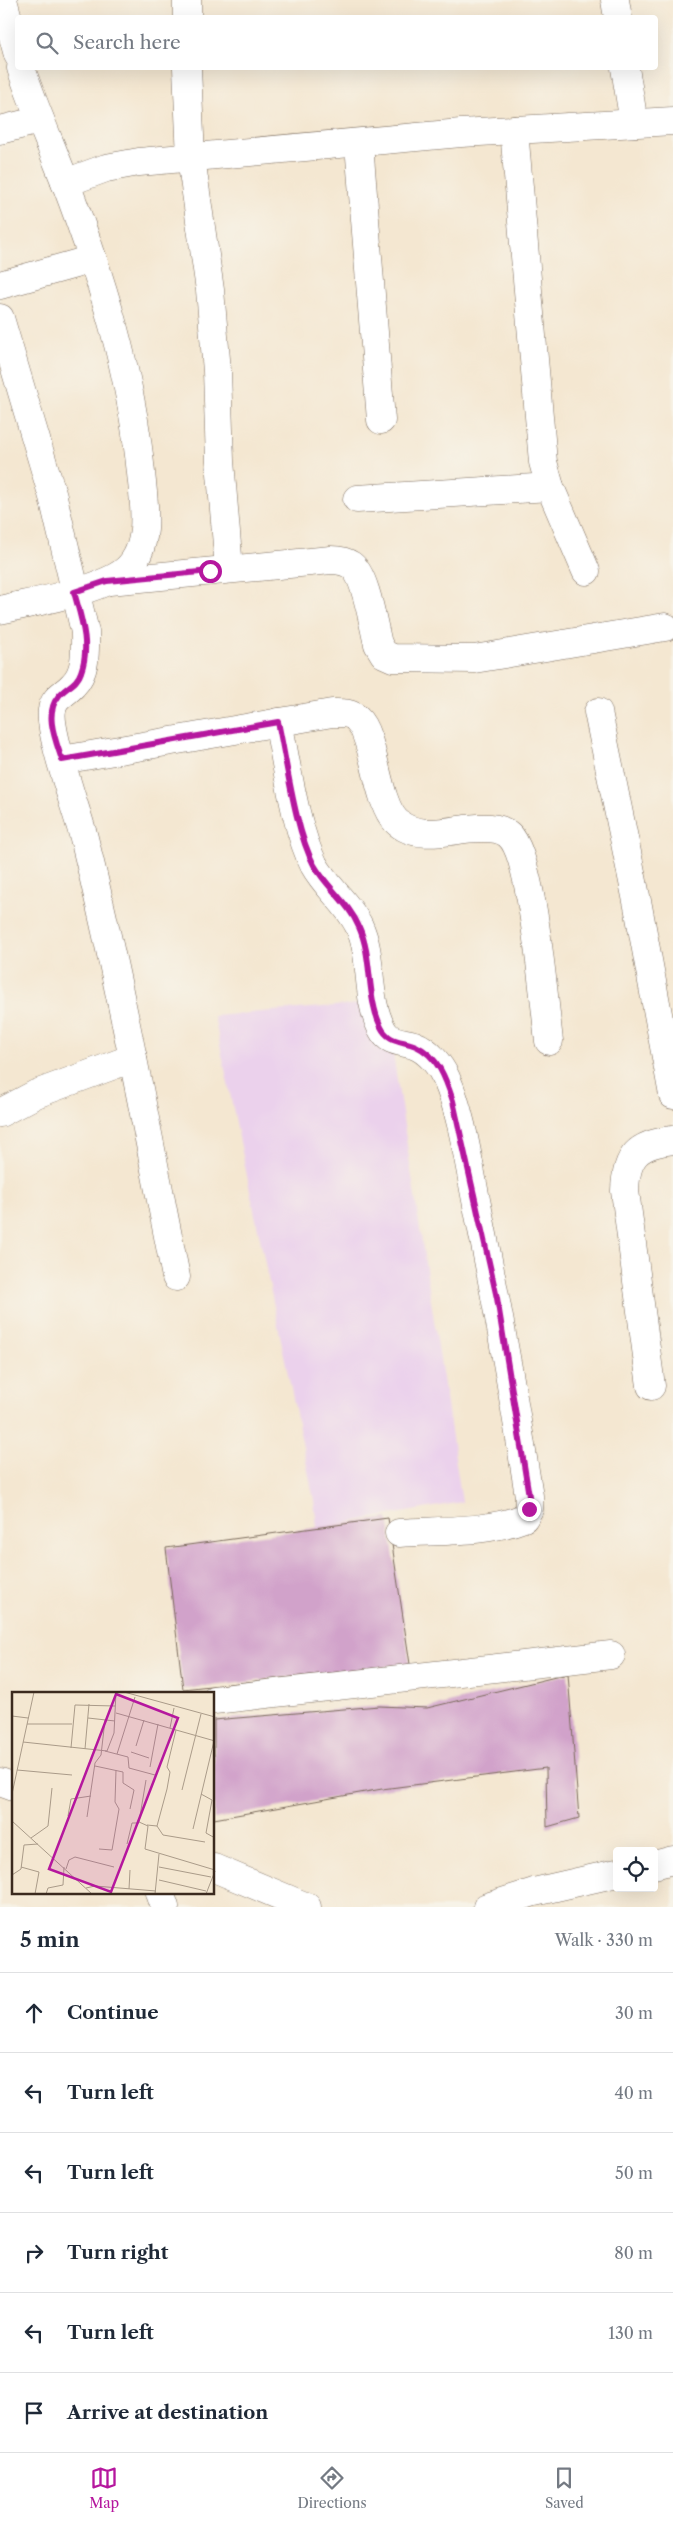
<!DOCTYPE html>
<html lang="en">
<head>
<meta charset="utf-8">
<style>
  :root { --surface:#fff; --page:#f6f6f7; --text:#1f2937; --muted:#747a83; --line:#e0e1e3; --accent:#b5179e }
  body { margin:0; font-family:"Libre Caslon Text",serif; background:var(--page); color:var(--text) }
  .controls { position:absolute; right:15px; bottom:15px; display:grid; overflow:hidden; border-radius:5px; box-shadow:0 5px 20px #0002 }
  .controls button { width:45px; height:45px; display:grid; place-items:center; padding:0; border:0; border-bottom:1px solid var(--line); background:var(--surface); color:var(--text); font:25px sans-serif }
  .stop { position:absolute; width:15px; height:15px; margin:-11px; border:4px solid #b5179e; border-radius:50%; background:#fff }
  .stop.end { background:#b5179e; border-color:#fff; box-shadow:0 1px 5px #0008 }
  .list { margin:0; padding:0; list-style:none }
  h2 { display:flex; justify-content:space-between; align-items:center; height:65px; margin:0; padding:0 20px; font-size:21px }
  h2 small { font-size:16px; font-weight:400; color:var(--muted) }
  .list li { display:grid; grid-template-columns:32px 1fr auto; gap:15px; align-items:center; box-sizing:border-box; height:80px; padding:0 20px; border-top:1px solid var(--line) }
  .list b { display:block; font-size:19px; white-space:nowrap }
  .list em { font-size:16px; font-style:normal; color:var(--muted) }
  .icon { flex:none; width:28px; height:28px; fill:none; stroke:currentColor; stroke-width:2; stroke-linecap:round; stroke-linejoin:round }
  .map { position:relative; flex:none; width:673px; height:1907px; overflow:hidden }
  .search { position:absolute; background:var(--surface); box-shadow:0 5px 20px #0002; left:15px; right:15px; top:15px; height:55px; display:flex; align-items:center; gap:12px; box-sizing:border-box; padding:0 18px; border-radius:5px; color:var(--muted); font-size:19px }
  .sheet { height:545px; background:var(--surface) }
  nav { display:flex; justify-content:space-around; align-items:center; box-sizing:border-box; height:70px; border-top:1px solid var(--line); background:var(--surface); font-size:14px; color:var(--muted) }
  nav a { display:grid; justify-items:center; gap:2px }
  nav .on { color:var(--accent) }
  .map>svg:first-child { display:block }
  .built { fill:#ebd1ec }
  .building { fill:#d1a2ca }
  .lines { fill:none; stroke-linecap:round; stroke-linejoin:round }
  .street-casing { stroke:#7c6c5d; stroke-width:29 }
  .secondary-casing { stroke:#7c6c5d; stroke-width:29 }
  .street { stroke:#fff; stroke-width:28 }
  .secondary { stroke:#fff; stroke-width:28 }
  .route { stroke:#b5179e; stroke-width:6 }
  .inset-road { fill:none; stroke:#aa9b89; stroke-width:1 }
  .view { fill:#b5179e; fill-opacity:0.15; stroke:#b5179e; stroke-width:2.5 }
  .inset-edge { fill:none; stroke:#3b2a1e; stroke-width:2.5 }
</style>
</head>
<body>
<div class="map">
<svg width="673" height="1907" viewBox="0 0 673 1907">
  <rect width="100%" height="100%" fill="#f7f3e8"/>
  <filter id="ink" filterUnits="userSpaceOnUse"><feTurbulence type="fractalNoise" baseFrequency=".02" numOctaves="2"/><feDisplacementMap in="SourceGraphic" scale="10" xChannelSelector="R" yChannelSelector="G"/><feConvolveMatrix kernelMatrix="1 2 1 2 8 2 1 2 1" color-interpolation-filters="sRGB"/></filter>
  <filter id="wash" filterUnits="userSpaceOnUse"><feTurbulence type="fractalNoise" baseFrequency=".0096" numOctaves="4" result="noise"/><feDisplacementMap in="SourceGraphic" scale="20" xChannelSelector="R" yChannelSelector="G"/><feGaussianBlur stdDeviation="1.12" result="paint"/><feColorMatrix in="noise" values="0 0 0 0 0 0 0 0 0 0 0 0 0 0 0 0 0 1.4 0 .05"/><feComposite in="paint" operator="in"/></filter>
  <g filter="url(#wash)">
    <rect width="100%" height="100%" fill="#f4e7d1"/>
    <polygon class="built" points="385,1002 462,1502 317,1528 314,1500 214,1016"/>
    <g id="blocks">
      <g class="building">
        <polygon points="388,1518 410,1664 183,1689 166,1548"/>
        <polygon points="568,1674 579,1818 547,1827 546,1768 382,1789 214,1819 214,1720 379,1706 427,1708"/>
      </g>
    </g>
  </g>
  <g filter="url(#ink)">
    <use href="#blocks" fill-opacity="0" stroke="#7c6c5d" stroke-width="1"/>
    <g class="lines">
      <defs>
        <g id="street">
          <polyline points="3,0 18,55"/>
          <polyline points="615,0 618,18"/>
          <polyline points="187,18 187,0"/>
          <polyline points="187,68 191,158 210,290 217,371 220,461 229,569"/>
          <polyline points="625,68 634,123"/>
          <polyline points="0,130 40,120"/>
          <polyline points="514,130 543,462 550,487 586,571"/>
          <polyline points="359,144 381,420"/>
          <polyline points="65,183 106,168 139,162 461,133 673,121"/>
          <polyline points="0,285 93,259"/>
          <path d="M0,318L53,497L85,632C85,650 87,671 73,685C65,694 54,697 52,710C48,732 77,811 84,838C120,983 147,1130 176,1277"/>
          <polyline points="357,499 550,487"/>
          <path d="M109,581L331,560C338,560 345,561 351,565C366,575 373,625 378,644L384,654L393,658L474,659L665,627"/>
          <path d="M0,610C33,602 101,591 126,570C152,547 144,503 141,473C131,372 102,279 66,184C51,145 34,107 21,68"/>
          <polyline points="598,712 638,906 673,1095"/>
          <path d="M278,722C287,764 295,828 314,865C326,887 348,903 359,926C374,958 365,997 382,1029C389,1043 401,1041 414,1045C428,1050 440,1065 446,1078C462,1113 469,1166 477,1205C497,1302 514,1398 529,1496V1509L524,1518C486,1533 440,1530 399,1533"/>
          <path d="M62,760L332,713C340,713 351,712 357,719C375,735 376,801 396,821C414,839 443,832 465,829C478,828 498,825 509,835C533,856 544,1002 549,1041"/>
          <polyline points="0,1113 36,1094 133,1058"/>
          <path d="M651,1386L625,1191C626,1156 637,1144 673,1140"/>
          <polyline points="214,1700 611,1655"/>
          <polyline points="654,1865 673,1860"/>
          <polyline points="160,1893 165,1907"/>
          <polyline points="487,1907 534,1892 617,1873"/>
        </g>
        <g id="secondary">
          <polyline points="0,1782 14,1787"/>
          <polyline points="214,1868 307,1907"/>
        </g>
      </defs>
      <use href="#street" class="street-casing"/>
      <use href="#secondary" class="secondary-casing"/>
      <use href="#street" class="street"/>
      <use href="#secondary" class="secondary"/>
    </g>
  </g>
  <g class="lines" filter="url(#ink)">
    <path class="route" d="M210,571L107,581L74,592C81,618 91,645 81,672C77,685 65,687 58,697C44,714 56,741 62,760L278,722C287,763 295,830 314,865C327,888 349,903 359,927C373,958 366,996 381,1027C389,1043 402,1040 416,1046C438,1056 446,1079 453,1101L497,1298L529,1496V1509"/>
  </g>
  <g transform="translate(12 1692)">
    <rect width="202" height="202" fill="#f4e7d1"/>
    <path class="inset-road" d="M112,0L203,25M104,21L203,49M0,24L16,26M76,26L103,29M15,32H60M158,36L162,16M11,50L95,59L102,41L104,0M124,54L132,28M59,56L63,13L103,14M73,57L77,12M93,59L116,65L117,76L143,83M119,60L137,66M105,62L123,5M83,74L111,80V91L122,98L118,117M138,75L146,32M5,78L60,83M134,88L127,130L136,134L133,157L203,178M170,98L189,22M0,102L22,0M189,102L200,108L194,141L203,146M56,124L59,107L79,104M75,125L83,71L89,63L93,28M0,129L80,202M135,133L145,134L151,143L193,150M145,134L155,97L158,80L155,75L164,38M181,137L202,49M19,146L36,134L40,96M115,152L120,131H127M87,157L100,158L107,117L103,110L104,78M9,175L27,180L23,202M147,175L199,185M54,177L57,168L63,165L102,175M0,183L9,177L12,153L26,152M147,188L194,199M74,196L83,194L144,199M117,197L118,178M34,202L36,196L51,193L52,175M143,202L147,162M194,202L203,179"/>
    <path class="view" d="M104,2L166,26L99,200L37,177Z"/>
    <rect width="202" height="202" class="inset-edge"/>
  </g>
</svg>
<div class="controls">
<button><svg class="icon" aria-label="locate" viewBox="0 0 24 24"><circle cx="12" cy="12" r="6"/><path d="M12 2v4M12 18v4M2 12h4M18 12h4"/></svg></button>
</div>
<div class="stop" style="left:210px;top:571px"></div>
<div class="stop end" style="left:529px;top:1509px"></div>
<div class="search"><svg class="icon" aria-label="search" viewBox="0 0 24 24"><circle cx="10" cy="10" r="6"/><path d="M15 15l6 6"/></svg>Search here</div>
</div>
<section class="sheet">
<h2>5 min<small>Walk · 330 m</small></h2>
<ul class="list">
<li><svg class="icon" aria-label="ahead" viewBox="0 0 24 24"><path d="M12 20V5M6 11l6-6 6 6"/></svg><div><b>Continue</b></div><em>30 m</em></li>
<li><svg class="icon" aria-label="left" viewBox="0 0 24 24"><path d="M17 20v-9H6M10 6l-5 5 5 5"/></svg><div><b>Turn left</b></div><em>40 m</em></li>
<li><svg class="icon" aria-label="left" viewBox="0 0 24 24"><path d="M17 20v-9H6M10 6l-5 5 5 5"/></svg><div><b>Turn left</b></div><em>50 m</em></li>
<li><svg class="icon" aria-label="right" viewBox="0 0 24 24"><path d="M7 20v-9h11M14 6l5 5-5 5"/></svg><div><b>Turn right</b></div><em>80 m</em></li>
<li><svg class="icon" aria-label="left" viewBox="0 0 24 24"><path d="M17 20v-9H6M10 6l-5 5 5 5"/></svg><div><b>Turn left</b></div><em>130 m</em></li>
<li><svg class="icon" aria-label="arrive" viewBox="0 0 24 24"><path d="M6 21V4h12l-3 4 3 4H6"/></svg><div><b>Arrive at destination</b></div></li>
</ul>
</section>
<nav>
<a class="on"><svg class="icon" aria-label="map" viewBox="0 0 24 24"><path d="M3 6l6-2 6 2 6-2v14l-6 2-6-2-6 2zM9 4v14M15 6v14"/></svg>Map</a>
<a><svg class="icon" aria-label="directions" viewBox="0 0 24 24"><path d="M12 3l9 9-9 9-9-9zM9 14v-3h6M13 9l2 2-2 2"/></svg>Directions</a>
<a><svg class="icon" aria-label="saved" viewBox="0 0 24 24"><path d="M7 4h10v16l-5-4-5 4z"/></svg>Saved</a>
</nav>
</body>
</html>
